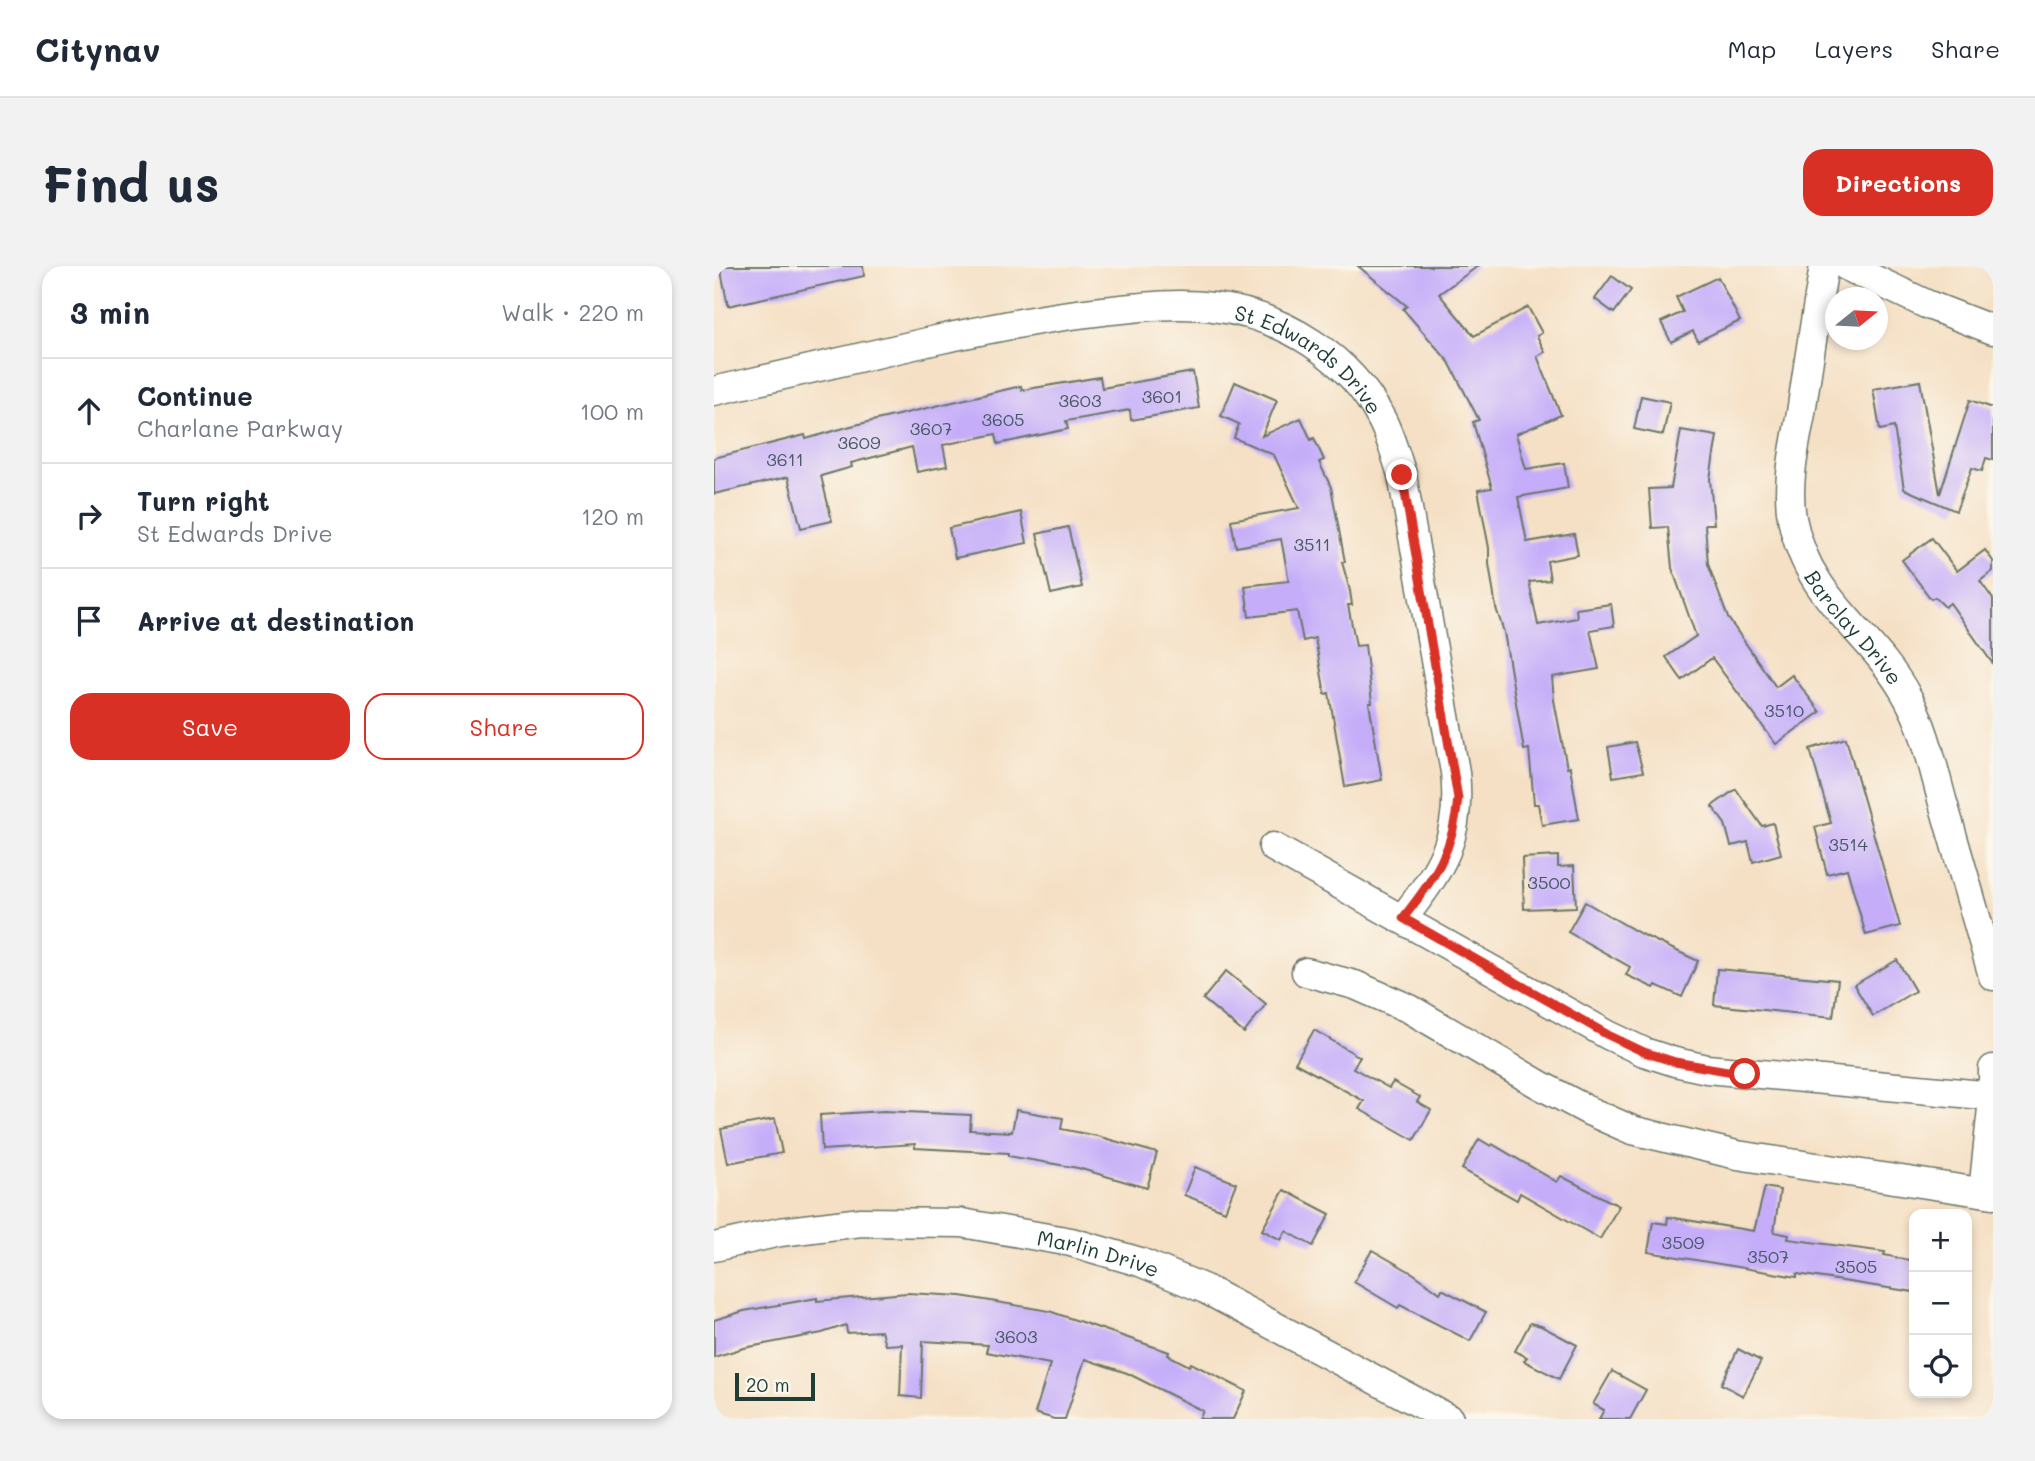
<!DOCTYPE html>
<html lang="en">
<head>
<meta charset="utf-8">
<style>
  :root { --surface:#fff; --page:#f2f2f3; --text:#1f2937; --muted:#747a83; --line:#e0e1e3; --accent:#d93025 }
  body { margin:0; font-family:Mali,sans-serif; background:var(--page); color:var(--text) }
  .controls { position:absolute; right:21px; bottom:21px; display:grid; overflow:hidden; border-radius:14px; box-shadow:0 4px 10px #0003 }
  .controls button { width:63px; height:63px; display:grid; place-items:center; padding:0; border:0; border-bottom:2px solid var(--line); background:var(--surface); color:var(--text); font:35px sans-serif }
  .compass { position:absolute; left:1111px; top:21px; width:63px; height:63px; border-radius:50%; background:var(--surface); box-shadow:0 4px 10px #0003; rotate:72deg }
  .scale { position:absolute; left:21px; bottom:18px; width:80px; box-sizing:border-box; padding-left:7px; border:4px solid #1f3d34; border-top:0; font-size:19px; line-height:24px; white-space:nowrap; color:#1f3d34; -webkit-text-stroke:5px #fbf7ec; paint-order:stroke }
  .stop { position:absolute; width:21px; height:21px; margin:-16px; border:5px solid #d93025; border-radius:50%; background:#fff }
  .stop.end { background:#d93025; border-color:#fff; box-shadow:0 2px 7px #0008 }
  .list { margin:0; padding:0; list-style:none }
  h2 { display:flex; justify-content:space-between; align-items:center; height:91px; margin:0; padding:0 28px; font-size:30px }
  h2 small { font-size:23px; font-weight:400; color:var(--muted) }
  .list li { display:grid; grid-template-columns:46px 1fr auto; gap:21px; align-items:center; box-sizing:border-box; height:105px; padding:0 28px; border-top:2px solid var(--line) }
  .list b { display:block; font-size:26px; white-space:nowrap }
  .list p { margin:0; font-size:23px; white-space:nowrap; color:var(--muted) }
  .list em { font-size:23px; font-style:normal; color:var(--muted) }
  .actions { display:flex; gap:14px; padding:21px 28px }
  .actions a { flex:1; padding:16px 0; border:2px solid var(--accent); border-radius:21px; text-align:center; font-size:24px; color:var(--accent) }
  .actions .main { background:var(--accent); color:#fff }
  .icon { flex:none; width:38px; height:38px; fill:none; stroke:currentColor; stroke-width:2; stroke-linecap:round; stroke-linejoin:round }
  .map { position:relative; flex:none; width:1279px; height:1153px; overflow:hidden; border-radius:21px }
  header { display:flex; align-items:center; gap:42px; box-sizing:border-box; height:98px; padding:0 35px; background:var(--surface); border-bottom:2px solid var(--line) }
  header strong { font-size:33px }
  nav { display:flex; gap:38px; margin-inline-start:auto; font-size:24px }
  .intro { display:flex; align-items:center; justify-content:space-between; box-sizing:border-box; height:168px; padding:0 42px }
  h1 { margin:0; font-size:49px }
  .button { padding:18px 32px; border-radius:21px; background:var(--accent); color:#fff; font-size:24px; font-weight:700 }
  main { display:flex; gap:42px; padding:0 42px }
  aside { flex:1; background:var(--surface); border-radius:21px; box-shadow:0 4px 10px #0003 }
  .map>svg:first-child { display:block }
  .building { fill:#c5adf9 }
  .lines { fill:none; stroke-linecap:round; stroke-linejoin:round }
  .minor-casing { stroke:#6a7667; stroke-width:31 }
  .minor { stroke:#fff; stroke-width:28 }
  .route { stroke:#d93025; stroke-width:9 }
  .labels { text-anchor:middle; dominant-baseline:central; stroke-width:7; stroke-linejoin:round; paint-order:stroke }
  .number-label { font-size:18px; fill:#485965 }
  .street-label { font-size:21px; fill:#1f3d34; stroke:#fbf7ec }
</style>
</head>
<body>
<header>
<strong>Citynav</strong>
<nav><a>Map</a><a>Layers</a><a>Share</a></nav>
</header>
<div class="intro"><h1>Find us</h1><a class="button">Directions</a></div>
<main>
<aside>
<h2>3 min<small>Walk · 220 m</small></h2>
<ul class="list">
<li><svg class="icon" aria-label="ahead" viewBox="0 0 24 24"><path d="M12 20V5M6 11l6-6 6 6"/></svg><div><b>Continue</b><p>Charlane Parkway</p></div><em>100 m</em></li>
<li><svg class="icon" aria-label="right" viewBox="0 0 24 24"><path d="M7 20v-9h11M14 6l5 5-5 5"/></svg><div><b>Turn right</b><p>St Edwards Drive</p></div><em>120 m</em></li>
<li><svg class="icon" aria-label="arrive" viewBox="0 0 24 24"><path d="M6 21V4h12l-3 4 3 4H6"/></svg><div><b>Arrive at destination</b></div></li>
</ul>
<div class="actions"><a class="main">Save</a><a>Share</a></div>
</aside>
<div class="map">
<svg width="1279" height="1153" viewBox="0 0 1279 1153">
  <rect width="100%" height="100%" fill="#fbf7ec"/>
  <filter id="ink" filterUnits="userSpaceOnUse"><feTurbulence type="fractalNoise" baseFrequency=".0143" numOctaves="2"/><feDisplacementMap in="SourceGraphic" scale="14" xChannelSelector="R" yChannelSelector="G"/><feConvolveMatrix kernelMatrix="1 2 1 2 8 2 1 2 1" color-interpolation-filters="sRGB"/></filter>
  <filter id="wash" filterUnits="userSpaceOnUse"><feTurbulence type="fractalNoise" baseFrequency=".00686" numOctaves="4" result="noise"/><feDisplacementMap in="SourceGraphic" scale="28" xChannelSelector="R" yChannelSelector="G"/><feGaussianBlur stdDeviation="1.57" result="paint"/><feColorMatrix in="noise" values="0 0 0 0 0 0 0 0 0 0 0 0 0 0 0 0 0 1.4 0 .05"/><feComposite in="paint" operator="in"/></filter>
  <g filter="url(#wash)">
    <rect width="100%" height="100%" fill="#f5e0c5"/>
    <g id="blocks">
      <g class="building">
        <polygon points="6,0 149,0 150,10 14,40"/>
        <polygon points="644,0 764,0 725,28 760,70 814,41 828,67 823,70 831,86 823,90 847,149 802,168 812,203 850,197 854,222 804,231 813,276 860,268 864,289 833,295 836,314 815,316 824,359 863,352 862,343 897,338 900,360 876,364 885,403 838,411 840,434 853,502 856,501 865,553 828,559 824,538 820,538 815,483 810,484 790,366 782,342 775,298 775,282 764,224 778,222 759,156 765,154 735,96 689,43 693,40"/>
        <polygon points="898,10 917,24 900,47 881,33"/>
        <polygon points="1004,11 1026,55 984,75 979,65 957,76 947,56 969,46 962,31"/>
        <polygon points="479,106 485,142 417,154 416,144 352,155 354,163 284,178 282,168 229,179 233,200 203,206 198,181 137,197 138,201 107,210 118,255 87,262 74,211 0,228 0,192 91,169 92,173 137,160 307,120 308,124 386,111 388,122"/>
        <polygon points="1206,115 1226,228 1256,134 1279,142 1279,194 1272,192 1268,205 1258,202 1242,245 1190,223 1180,161 1166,164 1159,123"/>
        <polygon points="521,116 563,134 548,170 587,152 597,174 600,172 610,194 605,196 617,221 631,296 628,296 636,325 638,339 634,339 642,380 651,379 658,437 655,437 668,514 631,521 615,427 611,428 601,372 589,375 583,345 535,351 531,320 575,315 567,273 522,281 517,254 585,242 560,189 520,172 525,158 507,150"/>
        <polygon points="927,130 956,136 949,169 920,163"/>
        <polygon points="967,164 1003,170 996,213 1000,258 991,258 994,298 1014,352 1062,421 1078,409 1106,446 1062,478 998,392 968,414 952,391 982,370 958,302 954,261 938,262 935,223 957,222"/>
        <polygon points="307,246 313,277 241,292 235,262"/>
        <polygon points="354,261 368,321 337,328 323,268"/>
        <polygon points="1218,272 1243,305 1271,284 1279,295 1279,305 1266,315 1279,333 1279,398 1236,337 1231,341 1221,331 1217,333 1188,294"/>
        <polygon points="1132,472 1186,660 1152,669 1133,603 1113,608 1101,561 1117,557 1096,483"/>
        <polygon points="921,476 929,506 899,511 894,481"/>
        <polygon points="1022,523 1048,560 1059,557 1067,588 1039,596 1034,576 1017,580 1011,558 998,540"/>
        <polygon points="844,590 844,601 860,600 862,641 810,643 808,592"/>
        <polygon points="871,636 927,668 984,695 968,731 942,719 940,722 912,709 916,701 854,666"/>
        <polygon points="1183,694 1201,725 1159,750 1140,719"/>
        <polygon points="1003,703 1124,714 1119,751 1000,739"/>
        <polygon points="512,705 552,738 530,767 489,733"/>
        <polygon points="600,764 646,791 639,802 675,822 679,816 706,831 703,836 717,844 700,874 645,843 650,835 581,797"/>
        <polygon points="302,844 349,852 347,863 383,870 443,887 433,922 364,902 294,890 294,887 201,882 201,878 108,884 106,849 170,845 257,849 256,864 298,866"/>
        <polygon points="61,853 68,887 14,897 7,863"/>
        <polygon points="765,873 777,880 778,878 843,916 847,910 905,940 886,973 806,927 803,934 748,903"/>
        <polygon points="481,901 522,917 511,945 470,929"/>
        <polygon points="1051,921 1066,924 1060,966 1075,969 1074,973 1171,986 1170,989 1200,995 1200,1026 1083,1008 1083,1011 934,986 939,956 953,958 954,951 1040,965"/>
        <polygon points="570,924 616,948 599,980 572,965 567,974 548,964"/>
        <polygon points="658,984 700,1008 726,1027 728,1023 772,1046 756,1075 686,1039 684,1042 640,1016"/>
        <polygon points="193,1027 247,1030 335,1045 455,1086 454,1089 475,1100 477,1097 532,1125 519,1153 485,1153 489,1145 413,1107 371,1093 351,1153 340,1153 321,1147 336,1098 272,1086 274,1079 209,1075 207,1132 186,1130 188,1078 171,1079 167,1065 133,1067 132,1059 108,1067 30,1082 0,1091 0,1054 30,1045 103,1032 103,1035"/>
        <polygon points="816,1057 827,1060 863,1079 845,1113 810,1095 813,1091 801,1085"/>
        <polygon points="1024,1083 1047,1095 1029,1130 1007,1118"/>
        <polygon points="898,1105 932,1124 916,1153 885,1153 890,1144 879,1138"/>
      </g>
    </g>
  </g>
  <g filter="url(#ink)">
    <use href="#blocks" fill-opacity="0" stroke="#6a7667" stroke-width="2"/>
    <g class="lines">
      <defs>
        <g id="minor">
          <path id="s1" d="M1110,0C1102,49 1094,98 1087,147C1081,181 1072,217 1078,252C1094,337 1157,363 1194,432C1212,464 1219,502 1229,537C1246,595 1262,653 1279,710"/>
          <polyline points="1132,0 1212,38 1279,64"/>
          <path id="s2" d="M0,125C74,108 148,91 222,74C278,62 332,51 389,45C425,41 463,36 499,41C569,49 636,91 668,154C677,172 682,190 688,209L741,506C748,571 728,602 689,652"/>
          <polyline points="559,581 894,769 930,786 961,796 993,803 1279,830"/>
          <polyline points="592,706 641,719 696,743 826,819 875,845 918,864 1023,889 1279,928"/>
          <polyline points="1279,803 1279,823"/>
          <polyline points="1269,926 1279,833"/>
          <path id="s3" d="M0,981L66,966L147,956L248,957L357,976L426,996L491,1023L735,1153"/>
        </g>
      </defs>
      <use href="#minor" class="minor-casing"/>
      <use href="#minor" class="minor"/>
    </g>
  </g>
  <g class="lines" filter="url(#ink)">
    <path class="route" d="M688,209L744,532C740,583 721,612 689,652L894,769L930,786L961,796L1031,808"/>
  </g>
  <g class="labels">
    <g class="number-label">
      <text x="448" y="130">3601</text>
      <text x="366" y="134">3603</text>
      <text x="289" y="153">3605</text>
      <text x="217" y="162">3607</text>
      <text x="145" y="176">3609</text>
      <text x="71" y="193">3611</text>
      <text x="598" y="278">3511</text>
      <text x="1070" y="444">3510</text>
      <text x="1134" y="578">3514</text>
      <text x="835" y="616">3500</text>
      <text x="969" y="976">3509</text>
      <text x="1054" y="990">3507</text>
      <text x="1142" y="1000">3505</text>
      <text x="302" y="1070">3603</text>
    </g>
    <g class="street-label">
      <text stroke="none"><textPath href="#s2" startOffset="620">St Edwards Drive</textPath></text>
      <text stroke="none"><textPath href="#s1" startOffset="382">Barclay Drive</textPath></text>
      <text stroke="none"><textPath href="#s3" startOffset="390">Marlin Drive</textPath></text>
    </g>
  </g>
</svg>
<div class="controls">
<button>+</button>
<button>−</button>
<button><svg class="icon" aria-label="locate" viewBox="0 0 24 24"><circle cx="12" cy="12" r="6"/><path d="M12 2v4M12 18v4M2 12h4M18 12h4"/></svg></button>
</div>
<svg class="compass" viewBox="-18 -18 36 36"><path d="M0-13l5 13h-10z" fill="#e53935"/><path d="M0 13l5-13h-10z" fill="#747a83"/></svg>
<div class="scale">20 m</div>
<div class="stop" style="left:1031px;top:808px"></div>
<div class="stop end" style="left:688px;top:209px"></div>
</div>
</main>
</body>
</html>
